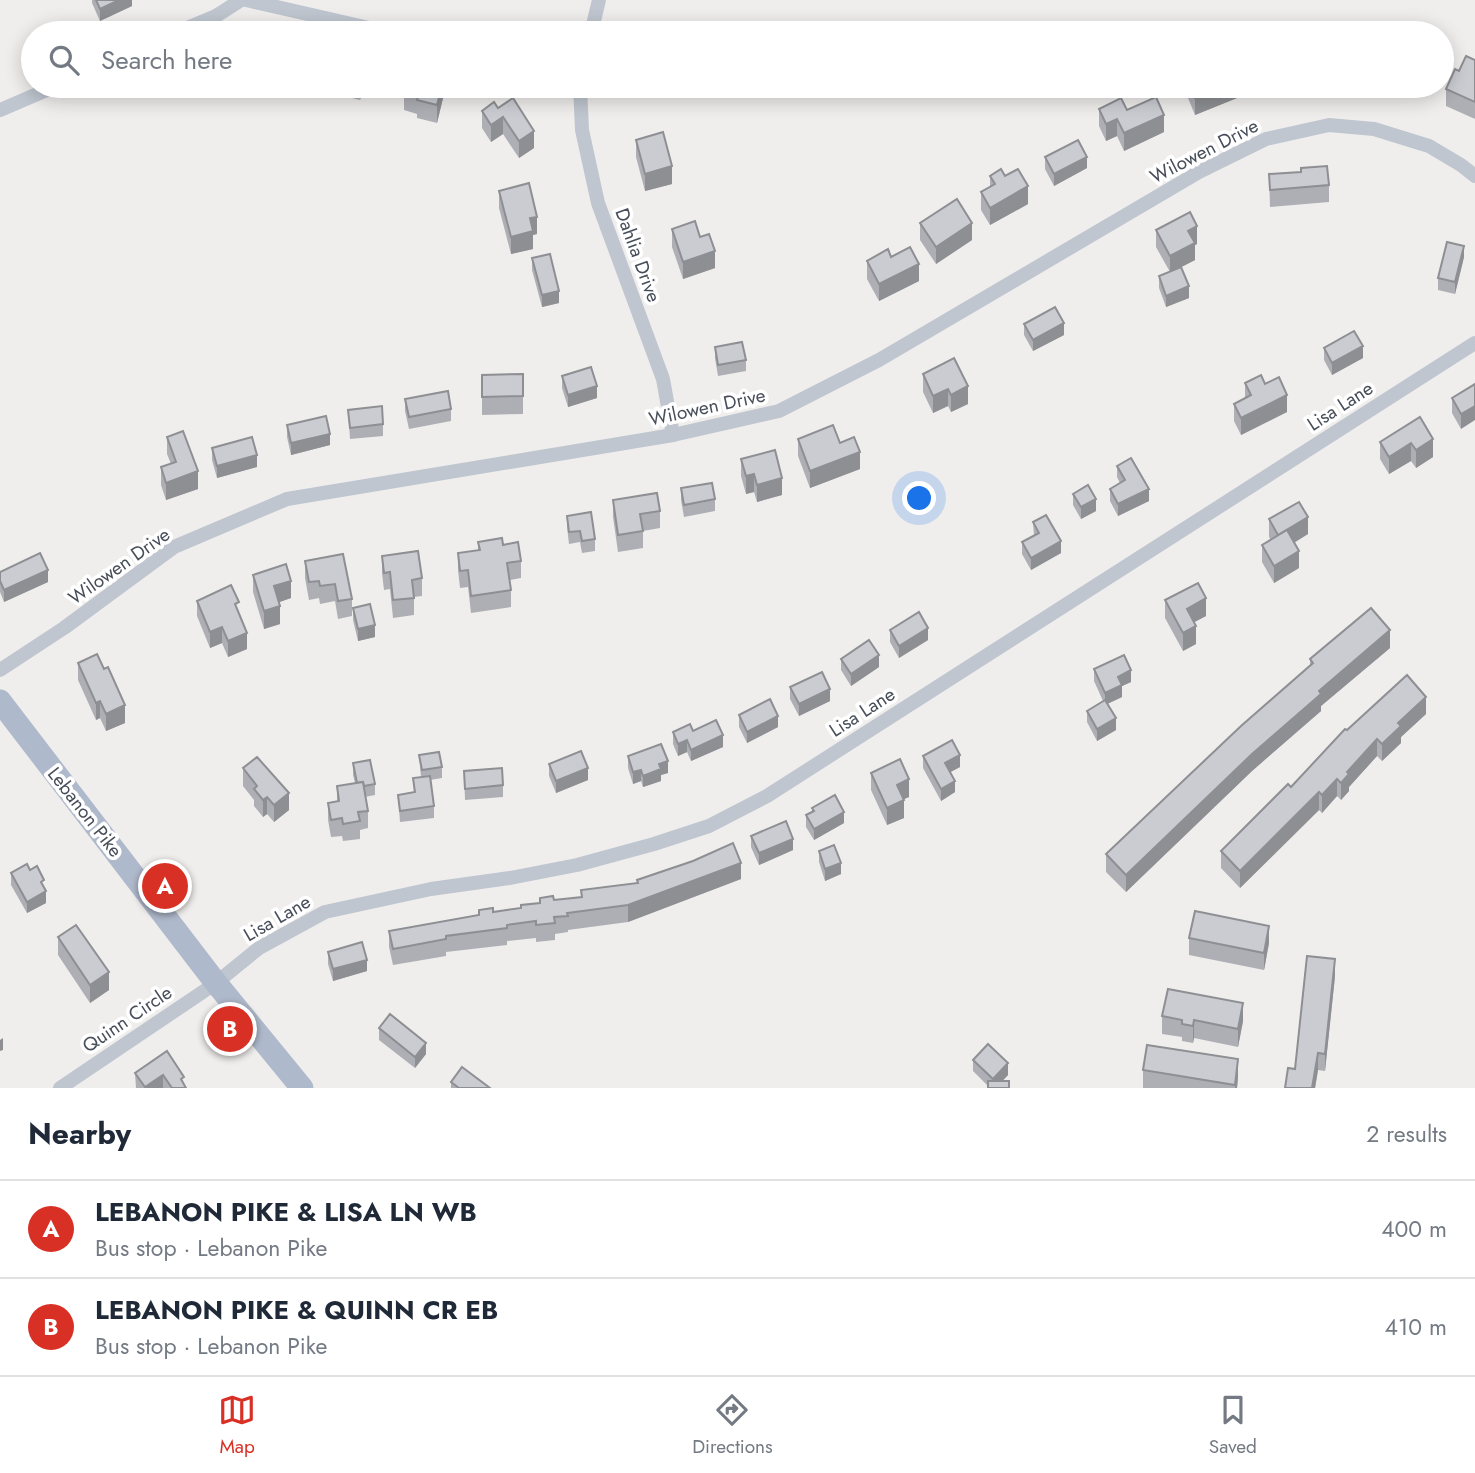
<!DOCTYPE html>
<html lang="en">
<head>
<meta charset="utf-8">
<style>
  :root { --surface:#fff; --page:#f2f2f3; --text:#1f2937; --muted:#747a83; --line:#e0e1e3; --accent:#d93025 }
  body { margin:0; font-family:Jost,sans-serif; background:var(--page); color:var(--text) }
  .you { position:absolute; left:920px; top:499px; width:24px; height:24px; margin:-18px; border:5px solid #fff; border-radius:50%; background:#1a73e8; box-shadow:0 0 0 10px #1a73e833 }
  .badge { display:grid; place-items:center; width:46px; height:46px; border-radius:50%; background:var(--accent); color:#fff; font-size:23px; font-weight:700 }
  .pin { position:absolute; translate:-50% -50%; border:4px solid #fff; box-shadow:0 2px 7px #0006 }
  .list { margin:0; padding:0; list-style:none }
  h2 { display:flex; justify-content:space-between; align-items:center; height:91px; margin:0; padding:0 28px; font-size:30px }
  h2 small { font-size:23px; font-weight:400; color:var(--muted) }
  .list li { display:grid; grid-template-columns:46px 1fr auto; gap:21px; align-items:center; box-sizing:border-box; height:98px; padding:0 28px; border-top:2px solid var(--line) }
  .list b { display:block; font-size:26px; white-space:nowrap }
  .list p { margin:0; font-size:23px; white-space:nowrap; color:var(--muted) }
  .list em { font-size:23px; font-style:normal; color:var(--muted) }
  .icon { flex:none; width:38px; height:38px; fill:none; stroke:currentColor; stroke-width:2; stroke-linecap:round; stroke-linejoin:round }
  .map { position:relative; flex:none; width:1475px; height:1088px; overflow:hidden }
  .search { position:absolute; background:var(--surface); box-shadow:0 4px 18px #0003; left:21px; right:21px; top:21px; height:77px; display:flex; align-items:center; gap:18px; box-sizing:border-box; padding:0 24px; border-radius:38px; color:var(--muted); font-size:26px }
  .sheet { height:287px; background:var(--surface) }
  nav { display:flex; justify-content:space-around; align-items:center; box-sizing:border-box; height:98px; border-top:2px solid var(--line); background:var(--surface); font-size:19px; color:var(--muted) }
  nav a { display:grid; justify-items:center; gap:4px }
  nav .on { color:var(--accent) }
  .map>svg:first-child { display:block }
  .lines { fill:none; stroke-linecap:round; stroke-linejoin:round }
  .minor { stroke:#bfc6cf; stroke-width:14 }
  .primary { stroke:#aeb9cb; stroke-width:23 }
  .wall { fill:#aeafb5 }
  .shaded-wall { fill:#8d8f93 }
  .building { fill:#caccd2; stroke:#8d8f93; stroke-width:2 }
  .labels { text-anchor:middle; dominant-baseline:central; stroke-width:7; stroke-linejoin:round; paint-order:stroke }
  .street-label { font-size:19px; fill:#474e59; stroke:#fff }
</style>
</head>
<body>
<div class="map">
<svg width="1475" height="1088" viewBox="0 0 1475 1088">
  <rect width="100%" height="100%" fill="#f0eeed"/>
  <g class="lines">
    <g class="minor">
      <polyline points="246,0 391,33"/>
      <polyline points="175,33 216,16 241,0"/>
      <polyline points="591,33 599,0"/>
      <polyline points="580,86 582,130 598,203 663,379 673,435"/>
      <polyline points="0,110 56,86"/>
      <polyline points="0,670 64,628 174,547 287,499 673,435 779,411 879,360 1199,172 1266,139 1329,125 1374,129 1429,146 1461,165 1475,176"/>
      <polyline points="60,1088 216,983 259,948 325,912 431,889 510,878 577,865 654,844 709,826 767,796 1475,343"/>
    </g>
    <polyline class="primary" points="0,701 216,983 302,1088"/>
  </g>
  <g class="wall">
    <polygon points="92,0 132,0 132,6 100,21 92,3"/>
    <polygon points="1475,60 1475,119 1446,106 1446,89 1459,71"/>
    <polygon points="348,86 376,86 375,92 363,88 360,100 348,97"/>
    <polygon points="444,86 444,94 437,123 417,118 417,114 404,110 404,93"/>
    <polygon points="627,86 650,86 650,90 627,89"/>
    <polygon points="1188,86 1242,86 1242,96 1195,115 1188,98"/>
    <polygon points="1392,86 1419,86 1418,91"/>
    <polygon points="498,108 534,148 519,158 503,134 491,142 482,128 482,111"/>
    <polygon points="1099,109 1127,110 1164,132 1124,151 1117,136 1106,141 1099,126"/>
    <polygon points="636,140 672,184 645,191 636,157"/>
    <polygon points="1045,157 1087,168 1054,186 1045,169"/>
    <polygon points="1269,174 1329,185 1329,202 1270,207"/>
    <polygon points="990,176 1005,176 1028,204 990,225 981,210 981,192 990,187"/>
    <polygon points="499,191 537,234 533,235 533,249 511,254 499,208"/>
    <polygon points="920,223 972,240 936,264 920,240"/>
    <polygon points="672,229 700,237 715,268 683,279 672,247"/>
    <polygon points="1156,230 1197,244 1195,245 1195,260 1181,267 1189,298 1166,307 1159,288 1159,276 1170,272 1156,247"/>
    <polygon points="891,257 919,281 879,301 867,279 867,261"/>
    <polygon points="1464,257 1455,294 1438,290 1438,278"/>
    <polygon points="532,258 559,303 542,307 532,270"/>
    <polygon points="1024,324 1064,335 1033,351 1024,335"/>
    <polygon points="715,347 746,360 746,371 718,376 715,358"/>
    <polygon points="1324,348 1363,358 1332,375 1324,360"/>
    <polygon points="954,358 968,404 951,412 948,406 933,413 923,392 923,374"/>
    <polygon points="523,374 523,414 482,415 482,375"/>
    <polygon points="562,376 597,398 568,407 562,388"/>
    <polygon points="1245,383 1265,384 1287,412 1241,435 1234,421 1234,404 1245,399"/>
    <polygon points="1475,384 1461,429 1452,413 1452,398"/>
    <polygon points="405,399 451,409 451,421 409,429 405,411"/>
    <polygon points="348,410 383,424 383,436 350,439"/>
    <polygon points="1420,417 1433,457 1416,468 1411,461 1389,474 1380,459 1380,442"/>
    <polygon points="287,425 330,445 291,455 287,437"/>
    <polygon points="167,437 198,489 166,500 161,485 161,467 171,464 167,454"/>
    <polygon points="798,439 840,443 860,469 810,488 798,456"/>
    <polygon points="212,448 257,467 217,478 212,460"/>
    <polygon points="741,459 782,495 757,502 754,492 746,494 741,476"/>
    <polygon points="1117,466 1149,501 1118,516 1110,501 1110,489 1120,483 1117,477"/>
    <polygon points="681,488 715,499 715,511 684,517 681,500"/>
    <polygon points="1073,494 1096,511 1081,519 1073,505"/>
    <polygon points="613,500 660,511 660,528 643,531 643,548 618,552 613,517"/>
    <polygon points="567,516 595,539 595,551 582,553 580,542 569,544 567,527"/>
    <polygon points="1269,519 1308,534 1294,543 1299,568 1274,583 1262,562 1262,545 1271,540 1269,537"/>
    <polygon points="1033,522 1061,553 1031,570 1022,554 1022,542 1034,536"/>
    <polygon points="478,542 503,545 521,561 521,578 510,580 511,590 511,607 471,613 468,587 460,588 458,570 458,553 478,550"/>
    <polygon points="343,554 352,599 352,616 338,619 335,601 320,604 319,598 309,600 305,578 305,561"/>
    <polygon points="382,556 422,578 422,596 414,597 414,615 393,618 390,589 384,590 382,573"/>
    <polygon points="0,572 48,582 4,602 0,592"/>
    <polygon points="253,575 291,598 279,602 280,624 264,629 253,592"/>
    <polygon points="1165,600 1206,616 1194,622 1196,644 1183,651 1165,618"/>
    <polygon points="197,601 239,613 247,649 228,657 222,643 210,648 197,616"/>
    <polygon points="353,608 375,637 358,641 353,620"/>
    <polygon points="890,630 928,640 899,658 890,642"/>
    <polygon points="1390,648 1321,706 1321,711 1252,771 1126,892 1106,872 1106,854 1310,666 1310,659"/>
    <polygon points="841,659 879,667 851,686 841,670"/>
    <polygon points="78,663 125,723 106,731 100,718 96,720 78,680"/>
    <polygon points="1094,669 1131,682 1122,686 1122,697 1107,704 1116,730 1097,741 1087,722 1087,711 1103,701 1094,681"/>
    <polygon points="790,687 830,701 799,716 790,699"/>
    <polygon points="1426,714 1401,737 1401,743 1382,761 1377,756 1349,787 1349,791 1341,800 1337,796 1322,813 1319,810 1240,888 1221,868 1221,851 1291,787 1347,730"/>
    <polygon points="739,715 778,727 747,743 739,727"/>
    <polygon points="693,731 723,747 691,761 687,752 678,756 673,744 673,732"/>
    <polygon points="419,755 442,767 442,778 430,780 434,806 434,818 400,822 398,795 414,793 413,778 421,777"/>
    <polygon points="628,756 668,773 661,775 661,781 643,787 641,781 633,784 628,768"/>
    <polygon points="923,756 960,767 950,772 955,792 941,801 923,768"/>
    <polygon points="353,763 375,784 375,795 365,797 368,811 368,828 360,830 360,839 343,841 342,836 331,837 328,820 328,803 337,801 337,786 355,783 353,775"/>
    <polygon points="549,764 588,780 556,793 549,776"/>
    <polygon points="243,768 289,810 274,822 267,814 263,817 254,806 254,800 243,786"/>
    <polygon points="464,771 503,785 503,797 465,800"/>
    <polygon points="871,773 909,797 904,799 904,818 887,825 871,790"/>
    <polygon points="812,808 844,823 814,840 806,827 806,815 812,812"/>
    <polygon points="751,836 793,850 759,865 751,847"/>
    <polygon points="819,851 841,874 825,881 819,862"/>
    <polygon points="30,870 46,903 27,913 11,885 11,873"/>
    <polygon points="741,879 628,922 568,930 568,932 555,934 555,940 536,942 536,938 507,941 507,945 446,952 446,956 393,965 389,947 389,931 493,912 521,908 554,900 581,897 581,890 637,883 637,880"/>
    <polygon points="58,937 109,990 90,1003 58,955"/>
    <polygon points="1189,938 1269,943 1264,970 1189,955"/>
    <polygon points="328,952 367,971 333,981 328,964"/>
    <polygon points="1335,976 1325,1071 1318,1070 1315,1088 1285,1088 1295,1069"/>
    <polygon points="1162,1016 1243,1021 1238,1047 1194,1038 1193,1043 1182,1041 1182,1037 1162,1034"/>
    <polygon points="379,1028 426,1054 415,1068 379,1040"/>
    <polygon points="167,1051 186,1088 136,1088 135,1073"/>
    <polygon points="973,1060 1008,1075 1002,1081 988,1086 973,1071"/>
    <polygon points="1143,1070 1238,1077 1237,1088 1143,1088"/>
    <polygon points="451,1082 490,1088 451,1088"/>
  </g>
  <g class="shaded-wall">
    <polygon points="119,0 132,0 132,6 100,21 100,9"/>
    <polygon points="360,86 363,86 363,88 360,100"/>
    <polygon points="442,86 444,86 444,94 437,123 437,105"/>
    <polygon points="1225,86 1242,86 1242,96 1195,115 1195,98"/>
    <polygon points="1164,115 1164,132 1124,151 1124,133"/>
    <polygon points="503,117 503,134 491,142 491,125"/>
    <polygon points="1117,119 1117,136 1106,141 1106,124"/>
    <polygon points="534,131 534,148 519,158 519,141"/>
    <polygon points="1087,157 1087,168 1054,186 1054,174"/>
    <polygon points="672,166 672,184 645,191 645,174"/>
    <polygon points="1028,186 1028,204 990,225 990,208"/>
    <polygon points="537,217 537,234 533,235 533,249 511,254 511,237 530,218"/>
    <polygon points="972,223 972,240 936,264 936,247"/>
    <polygon points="1197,226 1197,244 1195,245 1195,260 1170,273 1170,256 1188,231"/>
    <polygon points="1464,246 1464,257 1455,294 1455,282"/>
    <polygon points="715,251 715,268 683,279 683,262"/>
    <polygon points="919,264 919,281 879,301 879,284"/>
    <polygon points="1189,286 1189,298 1166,307 1166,296"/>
    <polygon points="559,291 559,303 542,307 542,295"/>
    <polygon points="1064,323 1064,335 1033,351 1033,340"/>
    <polygon points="1363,346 1363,358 1332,375 1332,363"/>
    <polygon points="597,386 597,398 568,407 568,395"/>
    <polygon points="968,386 968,404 951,412 951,395"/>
    <polygon points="948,389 948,406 933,413 933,396"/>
    <polygon points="1287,395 1287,412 1241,435 1241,418"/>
    <polygon points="1475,406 1475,420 1461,429 1461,414"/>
    <polygon points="330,434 330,445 291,455 291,443"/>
    <polygon points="1433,439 1433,457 1416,468 1416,450"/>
    <polygon points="1411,443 1411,461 1389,474 1389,457"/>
    <polygon points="860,452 860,469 810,488 810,471"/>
    <polygon points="257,455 257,467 217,478 217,466"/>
    <polygon points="198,471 198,489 166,500 166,483"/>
    <polygon points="754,474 754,492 746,494 746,476"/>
    <polygon points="782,478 782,495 757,502 757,485"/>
    <polygon points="1149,489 1149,501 1118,516 1118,504"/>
    <polygon points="1096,499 1096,511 1081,519 1081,507"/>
    <polygon points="1308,517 1308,534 1278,552 1278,535"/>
    <polygon points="1061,541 1061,553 1031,570 1031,558"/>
    <polygon points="1299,551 1299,568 1274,583 1274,566"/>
    <polygon points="48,570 48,582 4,602 4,590"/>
    <polygon points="291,581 291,598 274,604 274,586"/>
    <polygon points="1206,598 1206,616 1187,626 1187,609"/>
    <polygon points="280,606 280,624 264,629 264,611"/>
    <polygon points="375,625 375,637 358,641 358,629"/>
    <polygon points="1196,626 1196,644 1183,651 1183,633"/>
    <polygon points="222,627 222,643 210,648 210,632"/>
    <polygon points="928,628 928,640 899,658 899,646"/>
    <polygon points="1390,630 1390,648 1321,706 1321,711 1252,771 1126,892 1126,875 1319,691"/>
    <polygon points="247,633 247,649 228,657 228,641"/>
    <polygon points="879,655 879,667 851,686 851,674"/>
    <polygon points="1131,670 1131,682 1122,686 1122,697 1105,705 1105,693 1118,677"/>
    <polygon points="830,689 830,701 799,716 799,704"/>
    <polygon points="1426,697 1426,714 1401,737 1401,743 1382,761 1382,744 1398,723"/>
    <polygon points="100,701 100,718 96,720 96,703"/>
    <polygon points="125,705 125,723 106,731 106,714"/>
    <polygon points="778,716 778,727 747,743 747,732"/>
    <polygon points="1116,718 1116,730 1097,741 1097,729"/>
    <polygon points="723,735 723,747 691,761 691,750"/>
    <polygon points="1377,739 1377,756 1349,787 1349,791 1341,800 1341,783 1347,772"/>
    <polygon points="687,740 687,752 678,756 678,744"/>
    <polygon points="960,755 960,767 945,775 945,763"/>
    <polygon points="668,761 668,773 661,775 661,781 643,787 643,776 659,764"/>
    <polygon points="588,768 588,780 556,793 556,781"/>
    <polygon points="641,770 641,781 633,784 633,772"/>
    <polygon points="909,779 909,797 897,802 897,785"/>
    <polygon points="1337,779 1337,796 1322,813 1322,795"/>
    <polygon points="955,781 955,792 941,801 941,789"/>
    <polygon points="1319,792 1319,810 1240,888 1240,871"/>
    <polygon points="289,793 289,810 274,822 274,805"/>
    <polygon points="267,797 267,814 263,817 263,800"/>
    <polygon points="904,800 904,818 887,825 887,808"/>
    <polygon points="844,812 844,823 814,840 814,829"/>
    <polygon points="793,839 793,850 759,865 759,853"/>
    <polygon points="741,863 741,879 628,922 628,905"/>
    <polygon points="841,863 841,874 825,881 825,869"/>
    <polygon points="46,891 46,903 27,913 27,902"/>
    <polygon points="1269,926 1269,943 1264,970 1264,953"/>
    <polygon points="1335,959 1335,976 1325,1071 1325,1054"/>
    <polygon points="367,960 367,971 333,981 333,969"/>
    <polygon points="109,972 109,990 90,1003 90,985"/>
    <polygon points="1243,1003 1243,1021 1238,1047 1238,1029"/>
    <polygon points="1194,1020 1194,1038 1193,1043 1193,1026"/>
    <polygon points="3,1038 3,1050 0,1051 0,1040"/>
    <polygon points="426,1043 426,1054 415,1068 415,1057"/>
    <polygon points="1318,1053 1318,1070 1315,1088 1312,1088"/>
    <polygon points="1238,1059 1238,1077 1237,1088 1235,1088"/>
    <polygon points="1008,1063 1008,1075 996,1088 993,1088 993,1079"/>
    <polygon points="163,1075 163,1088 145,1088 145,1087"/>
  </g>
  <g class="building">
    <polygon points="96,0 119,0 100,9"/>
    <polygon points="1466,56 1475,60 1475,102 1446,89 1455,69 1459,71"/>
    <polygon points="349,86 360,86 360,89"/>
    <polygon points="406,86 442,86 437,105 417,100 418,97 404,93"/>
    <polygon points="1190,86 1225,86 1195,98"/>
    <polygon points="1156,97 1164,115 1124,133 1117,119 1106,124 1099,109 1121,98 1127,110"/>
    <polygon points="513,98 534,131 519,141 503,117 491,125 482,111 494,102 498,108"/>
    <polygon points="663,132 672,166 645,174 636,140"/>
    <polygon points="1078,140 1087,157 1054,174 1045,157"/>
    <polygon points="1327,166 1329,185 1270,190 1269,174 1301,172 1301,168"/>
    <polygon points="1001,169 1005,176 1018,169 1028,186 990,208 981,192 995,184 990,176"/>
    <polygon points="529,183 537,217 530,218 533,231 511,237 499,191"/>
    <polygon points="957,199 972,223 936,247 920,223"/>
    <polygon points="1190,212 1197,226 1188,231 1195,243 1170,256 1156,230"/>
    <polygon points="695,221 700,237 709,234 715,251 683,262 672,229"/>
    <polygon points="1447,242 1464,246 1455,282 1438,278"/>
    <polygon points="910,247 919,264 879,284 867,261 888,249 891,257"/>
    <polygon points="550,254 559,291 542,295 532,258"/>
    <polygon points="1181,267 1189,286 1166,296 1159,276"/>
    <polygon points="1055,307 1064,323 1033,340 1024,324"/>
    <polygon points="1354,331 1363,346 1332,363 1324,348"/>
    <polygon points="742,342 746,360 718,365 715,347"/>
    <polygon points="954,358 968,386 951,395 948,389 933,396 923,374"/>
    <polygon points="591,367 597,386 568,395 562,376"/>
    <polygon points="523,374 523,396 482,397 482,375"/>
    <polygon points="1261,375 1265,384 1279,377 1287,395 1241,418 1234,404 1251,395 1245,383"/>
    <polygon points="1475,384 1475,406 1461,414 1452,398"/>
    <polygon points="448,391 451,409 409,417 405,399"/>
    <polygon points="382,406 383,424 350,428 348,410"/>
    <polygon points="326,416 330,434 291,443 287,425"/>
    <polygon points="1420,417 1433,439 1416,450 1411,443 1389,457 1380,442"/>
    <polygon points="833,425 840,443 854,437 860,452 810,471 798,439"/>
    <polygon points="183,431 198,471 166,483 161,467 176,462 167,437"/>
    <polygon points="252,437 257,455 217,466 212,448"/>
    <polygon points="775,450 782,478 757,485 754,474 746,476 741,459"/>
    <polygon points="1131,458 1149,489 1118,504 1110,489 1125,480 1117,466"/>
    <polygon points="712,483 715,499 684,505 681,488"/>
    <polygon points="1088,485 1096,499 1081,507 1073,494"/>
    <polygon points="657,493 660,511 640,514 643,531 618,535 613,500"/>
    <polygon points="1299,502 1308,517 1278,535 1269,519"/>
    <polygon points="591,512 595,539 582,541 580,531 569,532 567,516"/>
    <polygon points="1046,515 1061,541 1031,558 1022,542 1039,533 1033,522"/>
    <polygon points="1287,530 1299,551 1274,566 1262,545"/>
    <polygon points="502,538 503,545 518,542 521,561 507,563 511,590 471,596 468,570 460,571 458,553 480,550 478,542"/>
    <polygon points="418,551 422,578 412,580 414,598 393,600 390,572 384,573 382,556"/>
    <polygon points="40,553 48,570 4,590 0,581 0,572"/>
    <polygon points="343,554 352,599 338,601 335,584 320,586 319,581 309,582 305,561"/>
    <polygon points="286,564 291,581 274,586 280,606 264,611 253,575"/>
    <polygon points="1198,583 1206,598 1187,609 1196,626 1183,633 1165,600"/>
    <polygon points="231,585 239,602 235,604 247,633 228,641 222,627 210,632 197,601"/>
    <polygon points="370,604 375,625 358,629 353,608"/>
    <polygon points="1371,608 1390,630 1319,691 1321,694 1252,754 1126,875 1106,854 1241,726 1313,663 1310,659"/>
    <polygon points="919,612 928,628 899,646 890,630"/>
    <polygon points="869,640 879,655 851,674 841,659"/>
    <polygon points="97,654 104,669 108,667 125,705 106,714 100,701 96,703 78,663"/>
    <polygon points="1124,655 1131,670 1118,677 1122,685 1105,693 1094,669"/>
    <polygon points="822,672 830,689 799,704 790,687"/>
    <polygon points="1407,675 1426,697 1398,723 1401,726 1382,744 1377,739 1347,772 1349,774 1341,783 1337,779 1322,795 1319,792 1240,871 1221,851 1288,784 1291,787 1345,729 1347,730"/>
    <polygon points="770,699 778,716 747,732 739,715"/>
    <polygon points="1105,700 1116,718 1097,729 1087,711"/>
    <polygon points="716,720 723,735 691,750 687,740 678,744 673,732 690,724 693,731"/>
    <polygon points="952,740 960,755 945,763 955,781 941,789 923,756"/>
    <polygon points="661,744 668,761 659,764 661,769 643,776 641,770 633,772 628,756"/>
    <polygon points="581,751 588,768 556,781 549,764"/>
    <polygon points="439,752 442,767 422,770 419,755"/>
    <polygon points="257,757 289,793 274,805 267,797 263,800 254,789 257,786 243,768"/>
    <polygon points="900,759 909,779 897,785 904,800 887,808 871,773"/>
    <polygon points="370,760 375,784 364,786 363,782 357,783 353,763"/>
    <polygon points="502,768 503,785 465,789 464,771"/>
    <polygon points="430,776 434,806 400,811 398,795 415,792 413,778"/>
    <polygon points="363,782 368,811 358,812 360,821 343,824 342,818 331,820 328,803 339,801 337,786"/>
    <polygon points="835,795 844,812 814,829 806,815 814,811 812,808"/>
    <polygon points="786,821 793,839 759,853 751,836"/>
    <polygon points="733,843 741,863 628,905 567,913 568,916 554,917 555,923 536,925 536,921 507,925 507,928 446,936 446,939 393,949 389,931 479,915 479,910 493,908 493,912 521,908 521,905 540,903 540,898 553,896 554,900 582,897 581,890 638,883 637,880 693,861"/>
    <polygon points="834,845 841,863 825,869 819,851"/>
    <polygon points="27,864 30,870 37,866 44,880 41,882 46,891 27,902 11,873"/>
    <polygon points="1195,911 1269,926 1264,953 1189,938"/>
    <polygon points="76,925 109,972 90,985 58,937"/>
    <polygon points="362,942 367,960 333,969 328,952"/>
    <polygon points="1307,956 1335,959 1325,1054 1318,1053 1312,1088 1285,1088 1288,1068 1295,1069"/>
    <polygon points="1168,989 1243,1003 1238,1029 1194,1020 1193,1026 1182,1024 1182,1020 1162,1016"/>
    <polygon points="390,1014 426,1043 415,1057 379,1028"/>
    <polygon points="988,1044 1008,1063 993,1079 973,1060"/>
    <polygon points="1147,1045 1238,1059 1235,1085 1143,1070"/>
    <polygon points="167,1051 184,1077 181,1079 186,1088 172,1088 163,1075 145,1087 135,1073"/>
    <polygon points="462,1067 490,1088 459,1088 451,1082"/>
    <rect x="988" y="1081" width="21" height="7"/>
  </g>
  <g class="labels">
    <g class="street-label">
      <text transform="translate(1204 151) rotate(-27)">Wilowen Drive</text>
      <text transform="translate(638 255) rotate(70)">Dahlia Drive</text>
      <text transform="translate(1340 406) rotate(-33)">Lisa Lane</text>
      <text transform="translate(707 407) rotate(-12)">Wilowen Drive</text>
      <text transform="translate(119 566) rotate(-35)">Wilowen Drive</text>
      <text transform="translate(862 712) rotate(-33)">Lisa Lane</text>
      <text transform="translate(85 812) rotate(52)">Lebanon Pike</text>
      <text transform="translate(277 918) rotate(-30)">Lisa Lane</text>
      <text transform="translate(127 1019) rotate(-34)">Quinn Circle</text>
    </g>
  </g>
</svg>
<div class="you"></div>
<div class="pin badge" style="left:165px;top:886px">A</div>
<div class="pin badge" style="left:230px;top:1029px">B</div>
<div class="search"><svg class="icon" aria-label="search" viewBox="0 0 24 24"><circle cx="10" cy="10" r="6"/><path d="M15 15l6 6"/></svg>Search here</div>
</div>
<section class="sheet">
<h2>Nearby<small>2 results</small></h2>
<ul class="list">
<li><span class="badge">A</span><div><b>LEBANON PIKE &amp; LISA LN WB</b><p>Bus stop · Lebanon Pike</p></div><em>400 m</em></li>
<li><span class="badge">B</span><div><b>LEBANON PIKE &amp; QUINN CR EB</b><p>Bus stop · Lebanon Pike</p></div><em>410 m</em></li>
</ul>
</section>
<nav>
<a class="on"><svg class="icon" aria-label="map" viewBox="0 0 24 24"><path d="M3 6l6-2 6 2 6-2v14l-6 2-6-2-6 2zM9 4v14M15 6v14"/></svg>Map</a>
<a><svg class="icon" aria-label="directions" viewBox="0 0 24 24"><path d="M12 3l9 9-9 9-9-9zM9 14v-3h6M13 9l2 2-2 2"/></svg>Directions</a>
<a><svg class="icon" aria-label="saved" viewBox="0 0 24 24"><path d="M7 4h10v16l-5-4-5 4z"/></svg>Saved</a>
</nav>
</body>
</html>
